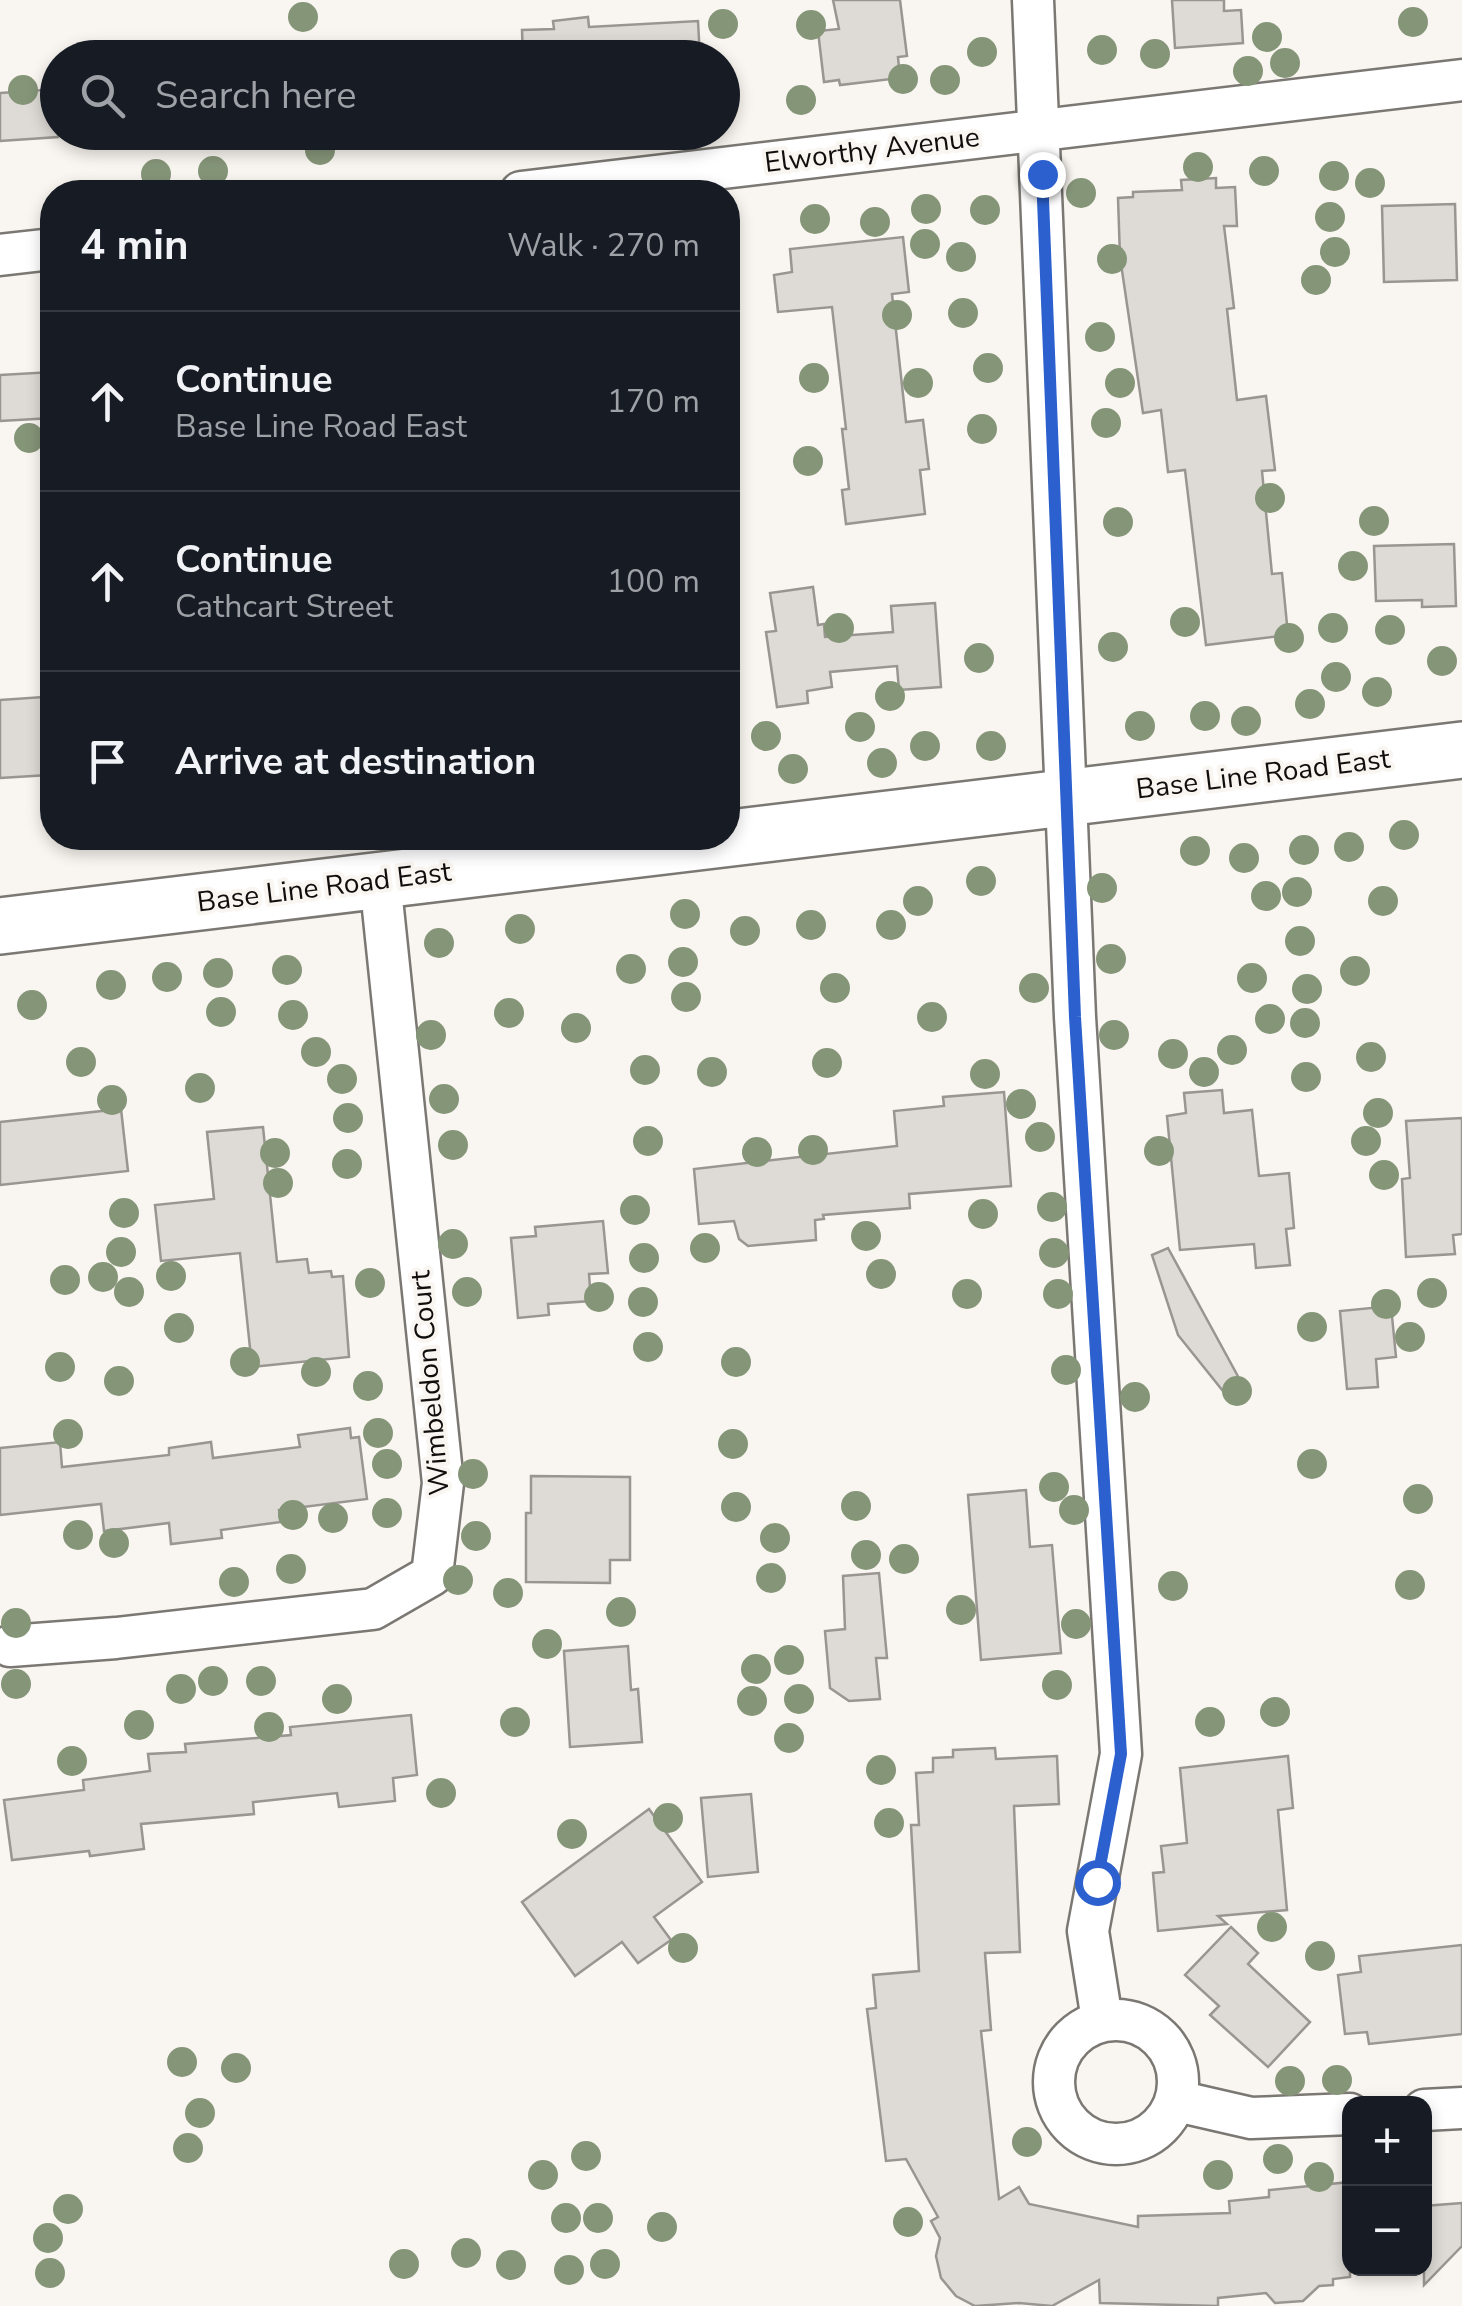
<!DOCTYPE html>
<html lang="en">
<head>
<meta charset="utf-8">
<style>
  :root { --surface:#171b24; --page:#20242c; --text:#f1f3f6; --muted:#9ea1a6; --line:#363941 }
  body { margin:0; font-family:"Nunito Sans",sans-serif; background:var(--page); color:var(--text) }
  .controls { position:absolute; right:30px; bottom:30px; display:grid; overflow:hidden; border-radius:20px; box-shadow:0 5px 15px #0003 }
  .controls button { width:90px; height:90px; display:grid; place-items:center; padding:0; border:0; border-bottom:2px solid var(--line); background:var(--surface); color:var(--text); font:50px sans-serif }
  .stop { position:absolute; width:30px; height:30px; margin:-22px; border:8px solid #2b60ce; border-radius:50%; background:#fff }
  .stop.end { background:#2b60ce; border-color:#fff; box-shadow:0 2px 10px #0008 }
  .list { margin:0; padding:0; list-style:none }
  h2 { display:flex; justify-content:space-between; align-items:center; height:130px; margin:0; padding:0 40px; font-size:42px }
  h2 small { font-size:32px; font-weight:400; color:var(--muted) }
  .list li { display:grid; grid-template-columns:65px 1fr auto; gap:30px; align-items:center; box-sizing:border-box; height:180px; padding:0 40px; border-top:2px solid var(--line) }
  .list b { display:block; font-size:38px; white-space:nowrap }
  .list p { margin:0; font-size:32px; white-space:nowrap; color:var(--muted) }
  .list em { font-size:32px; font-style:normal; color:var(--muted) }
  .icon { flex:none; width:55px; height:55px; fill:none; stroke:currentColor; stroke-width:2; stroke-linecap:round; stroke-linejoin:round }
  .map { position:relative; flex:none; width:1462px; height:2306px; overflow:hidden }
  .search { position:absolute; background:var(--surface); box-shadow:0 5px 15px #0003; left:40px; top:40px; width:700px; height:110px; display:flex; align-items:center; gap:25px; box-sizing:border-box; padding:0 35px; border-radius:55px; color:var(--muted); font-size:38px }
  .panel { position:absolute; background:var(--surface); box-shadow:0 5px 15px #0003; left:40px; top:180px; width:700px; height:670px; border-radius:40px }
  .map>svg:first-child { display:block }
  .building { fill:#dedbd6; stroke:#999691; stroke-width:2.5 }
  .lines { fill:none; stroke-linecap:round; stroke-linejoin:round }
  .street-casing { stroke:#7b7873; stroke-width:45 }
  .secondary-casing { stroke:#7b7873; stroke-width:60 }
  .street { stroke:#fff; stroke-width:40 }
  .secondary { stroke:#fff; stroke-width:55 }
  .tree { fill:#859578 }
  .route { stroke:#2b60ce; stroke-width:12 }
  .labels { text-anchor:middle; dominant-baseline:central; stroke-width:8; stroke-linejoin:round; paint-order:stroke }
  .street-label { font-size:28px; fill:#0f0e0c; stroke:#f9f5f0 }
</style>
</head>
<body>
<div class="map">
<svg width="1462" height="2306" viewBox="0 0 1462 2306">
  <rect width="100%" height="100%" fill="#f9f5f0"/>
  <g class="building">
    <polygon points="833,0 900,0 907,56 898,57 900,78 840,85 839,80 824,82 818,31 839,29"/>
    <polygon points="1172,0 1224,0 1224,11 1241,10 1243,43 1175,48"/>
    <polygon points="588,17 589,27 698,21 700,58 523,58 522,30 554,29 553,21"/>
    <polygon points="58,89 58,137 0,141 0,93"/>
    <polygon points="1216,178 1216,188 1235,187 1237,226 1224,226 1234,308 1227,309 1237,400 1266,396 1275,470 1262,471 1272,574 1282,573 1288,635 1206,645 1185,470 1168,472 1161,410 1143,413 1120,257 1118,198 1133,197 1133,192 1182,190 1181,180"/>
    <polygon points="1455,204 1457,280 1384,282 1382,206"/>
    <polygon points="903,237 909,292 892,294 906,422 923,420 929,469 920,470 925,514 846,524 842,490 849,489 842,429 846,429 832,307 778,312 774,275 792,272 790,249"/>
    <polygon points="52,372 52,418 0,421 0,375"/>
    <polygon points="1454,544 1456,606 1422,607 1422,600 1376,601 1374,546"/>
    <polygon points="813,587 818,625 824,624 825,637 893,632 891,606 935,603 941,687 899,690 897,666 830,672 832,687 807,691 808,703 777,707 766,632 776,631 770,593"/>
    <polygon points="43,697 48,775 0,778 0,700"/>
    <polygon points="1222,1090 1224,1113 1252,1110 1259,1176 1289,1173 1294,1228 1286,1229 1290,1265 1256,1268 1254,1244 1180,1250 1167,1116 1186,1113 1184,1093"/>
    <polygon points="1004,1092 1011,1186 909,1194 910,1208 823,1215 824,1219 815,1220 816,1240 748,1246 739,1239 734,1221 699,1224 694,1169 897,1146 894,1111 944,1106 943,1097"/>
    <polygon points="121,1109 128,1171 0,1185 0,1122"/>
    <polygon points="1462,1118 1462,1234 1453,1235 1455,1254 1406,1257 1402,1179 1410,1178 1406,1121"/>
    <polygon points="263,1127 277,1262 307,1259 309,1273 331,1271 332,1277 343,1276 349,1357 252,1367 240,1253 161,1261 155,1205 214,1199 207,1132"/>
    <polygon points="603,1221 608,1273 589,1274 591,1301 548,1304 549,1315 518,1318 511,1238 536,1236 535,1227"/>
    <polygon points="1168,1248 1246,1391 1231,1401 1178,1335 1152,1255"/>
    <polygon points="1391,1306 1396,1357 1376,1359 1378,1387 1347,1389 1340,1311"/>
    <polygon points="350,1428 351,1438 359,1437 367,1499 279,1510 281,1522 221,1530 222,1538 171,1544 169,1523 104,1531 101,1504 0,1515 0,1448 60,1442 62,1467 169,1455 169,1448 211,1442 213,1458 300,1447 298,1435"/>
    <polygon points="531,1476 630,1477 630,1560 610,1560 610,1583 526,1582 526,1513 531,1513"/>
    <polygon points="1026,1490 1030,1547 1052,1545 1061,1653 981,1660 968,1495"/>
    <polygon points="879,1573 887,1658 876,1658 880,1699 849,1701 830,1688 825,1631 845,1629 843,1576"/>
    <polygon points="628,1646 631,1690 638,1689 642,1742 570,1747 564,1651"/>
    <polygon points="411,1715 417,1775 393,1778 395,1801 339,1807 337,1793 253,1802 254,1814 141,1824 144,1849 90,1856 89,1851 12,1860 4,1800 84,1790 83,1780 150,1771 148,1754 186,1752 185,1744 291,1735 290,1727"/>
    <polygon points="995,1748 996,1759 1057,1756 1059,1804 1014,1806 1020,1952 985,1953 991,2030 981,2031 999,2199 1019,2187 1029,2204 1138,2227 1138,2216 1230,2213 1229,2201 1269,2197 1269,2190 1350,2182 1350,2277 1333,2279 1333,2285 1319,2286 1303,2301 1275,2303 1266,2293 1218,2298 1218,2306 1100,2303 1099,2280 1052,2306 1019,2303 975,2306 956,2296 941,2278 936,2256 940,2238 931,2221 938,2217 906,2159 886,2161 867,2009 876,2008 873,1975 919,1971 911,1825 919,1825 916,1773 933,1772 933,1758 953,1757 953,1750"/>
    <polygon points="1288,1756 1293,1808 1278,1810 1287,1910 1218,1916 1227,1924 1158,1931 1153,1873 1164,1872 1161,1846 1187,1843 1180,1768"/>
    <polygon points="751,1794 758,1872 708,1877 701,1798"/>
    <polygon points="649,1809 702,1882 654,1917 671,1940 638,1963 622,1942 575,1976 522,1902"/>
    <polygon points="1231,1927 1258,1953 1248,1964 1310,2022 1268,2067 1210,2015 1219,2006 1185,1975"/>
    <polygon points="1462,1945 1462,2034 1369,2044 1367,2032 1345,2034 1338,1975 1361,1972 1359,1956"/>
    <polygon points="1462,2203 1462,2246 1424,2285 1424,2206"/>
  </g>
  <g class="lines">
    <defs>
      <g id="street">
        <polyline points="1033,0 1075,1017 1121,1754 1088,1931 1102,2020"/>
        <polyline points="521,192 1462,80"/>
        <polyline points="0,255 52,249"/>
        <polyline points="10,1646 116,1638 373,1609 432,1575 443,1483 380,880"/>
        <circle cx="1116" cy="2082" r="62"/>
        <polyline points="1177,2101 1251,2118 1350,2114"/>
        <polyline points="1424,2110 1462,2108"/>
      </g>
      <polyline id="secondary" points="0,926 1462,750"/>
    </defs>
    <use href="#street" class="street-casing"/>
    <use href="#secondary" class="secondary-casing"/>
    <use href="#street" class="street"/>
    <use href="#secondary" class="secondary"/>
  </g>
  <g class="tree">
    <circle cx="303" cy="17" r="15"/>
    <circle cx="1413" cy="22" r="15"/>
    <circle cx="723" cy="24" r="15"/>
    <circle cx="811" cy="25" r="15"/>
    <circle cx="1267" cy="37" r="15"/>
    <circle cx="1102" cy="50" r="15"/>
    <circle cx="982" cy="52" r="15"/>
    <circle cx="1155" cy="54" r="15"/>
    <circle cx="1285" cy="63" r="15"/>
    <circle cx="1248" cy="71" r="15"/>
    <circle cx="903" cy="79" r="15"/>
    <circle cx="945" cy="80" r="15"/>
    <circle cx="23" cy="90" r="15"/>
    <circle cx="801" cy="100" r="15"/>
    <circle cx="320" cy="150" r="15"/>
    <circle cx="1198" cy="167" r="15"/>
    <circle cx="213" cy="171" r="15"/>
    <circle cx="1264" cy="171" r="15"/>
    <circle cx="156" cy="174" r="15"/>
    <circle cx="1334" cy="176" r="15"/>
    <circle cx="1370" cy="183" r="15"/>
    <circle cx="1081" cy="193" r="15"/>
    <circle cx="926" cy="209" r="15"/>
    <circle cx="985" cy="210" r="15"/>
    <circle cx="1330" cy="217" r="15"/>
    <circle cx="815" cy="219" r="15"/>
    <circle cx="875" cy="222" r="15"/>
    <circle cx="925" cy="244" r="15"/>
    <circle cx="1335" cy="252" r="15"/>
    <circle cx="961" cy="257" r="15"/>
    <circle cx="1112" cy="259" r="15"/>
    <circle cx="1316" cy="280" r="15"/>
    <circle cx="963" cy="313" r="15"/>
    <circle cx="897" cy="315" r="15"/>
    <circle cx="1100" cy="337" r="15"/>
    <circle cx="988" cy="368" r="15"/>
    <circle cx="814" cy="378" r="15"/>
    <circle cx="918" cy="383" r="15"/>
    <circle cx="1120" cy="383" r="15"/>
    <circle cx="1106" cy="423" r="15"/>
    <circle cx="982" cy="429" r="15"/>
    <circle cx="29" cy="438" r="15"/>
    <circle cx="808" cy="461" r="15"/>
    <circle cx="1270" cy="498" r="15"/>
    <circle cx="1374" cy="521" r="15"/>
    <circle cx="1118" cy="522" r="15"/>
    <circle cx="1353" cy="566" r="15"/>
    <circle cx="1185" cy="622" r="15"/>
    <circle cx="839" cy="628" r="15"/>
    <circle cx="1333" cy="628" r="15"/>
    <circle cx="1390" cy="630" r="15"/>
    <circle cx="1289" cy="638" r="15"/>
    <circle cx="1113" cy="647" r="15"/>
    <circle cx="979" cy="658" r="15"/>
    <circle cx="1442" cy="661" r="15"/>
    <circle cx="1336" cy="677" r="15"/>
    <circle cx="1377" cy="692" r="15"/>
    <circle cx="890" cy="696" r="15"/>
    <circle cx="1310" cy="704" r="15"/>
    <circle cx="1205" cy="716" r="15"/>
    <circle cx="1246" cy="721" r="15"/>
    <circle cx="1140" cy="726" r="15"/>
    <circle cx="860" cy="727" r="15"/>
    <circle cx="766" cy="736" r="15"/>
    <circle cx="925" cy="746" r="15"/>
    <circle cx="991" cy="746" r="15"/>
    <circle cx="882" cy="763" r="15"/>
    <circle cx="793" cy="769" r="15"/>
    <circle cx="1404" cy="835" r="15"/>
    <circle cx="1349" cy="847" r="15"/>
    <circle cx="1304" cy="850" r="15"/>
    <circle cx="1195" cy="851" r="15"/>
    <circle cx="1244" cy="858" r="15"/>
    <circle cx="981" cy="881" r="15"/>
    <circle cx="1102" cy="888" r="15"/>
    <circle cx="1297" cy="892" r="15"/>
    <circle cx="1266" cy="896" r="15"/>
    <circle cx="918" cy="901" r="15"/>
    <circle cx="1383" cy="901" r="15"/>
    <circle cx="685" cy="914" r="15"/>
    <circle cx="811" cy="925" r="15"/>
    <circle cx="891" cy="925" r="15"/>
    <circle cx="520" cy="929" r="15"/>
    <circle cx="745" cy="931" r="15"/>
    <circle cx="1300" cy="941" r="15"/>
    <circle cx="439" cy="943" r="15"/>
    <circle cx="1111" cy="959" r="15"/>
    <circle cx="683" cy="962" r="15"/>
    <circle cx="631" cy="969" r="15"/>
    <circle cx="287" cy="970" r="15"/>
    <circle cx="1355" cy="971" r="15"/>
    <circle cx="218" cy="973" r="15"/>
    <circle cx="167" cy="977" r="15"/>
    <circle cx="1252" cy="978" r="15"/>
    <circle cx="111" cy="985" r="15"/>
    <circle cx="835" cy="988" r="15"/>
    <circle cx="1034" cy="988" r="15"/>
    <circle cx="1307" cy="989" r="15"/>
    <circle cx="686" cy="997" r="15"/>
    <circle cx="32" cy="1005" r="15"/>
    <circle cx="221" cy="1012" r="15"/>
    <circle cx="509" cy="1013" r="15"/>
    <circle cx="293" cy="1015" r="15"/>
    <circle cx="932" cy="1017" r="15"/>
    <circle cx="1270" cy="1019" r="15"/>
    <circle cx="1305" cy="1023" r="15"/>
    <circle cx="576" cy="1028" r="15"/>
    <circle cx="431" cy="1035" r="15"/>
    <circle cx="1114" cy="1035" r="15"/>
    <circle cx="1232" cy="1050" r="15"/>
    <circle cx="316" cy="1052" r="15"/>
    <circle cx="1173" cy="1054" r="15"/>
    <circle cx="1371" cy="1057" r="15"/>
    <circle cx="81" cy="1062" r="15"/>
    <circle cx="827" cy="1063" r="15"/>
    <circle cx="645" cy="1070" r="15"/>
    <circle cx="712" cy="1072" r="15"/>
    <circle cx="1204" cy="1072" r="15"/>
    <circle cx="985" cy="1074" r="15"/>
    <circle cx="1306" cy="1077" r="15"/>
    <circle cx="342" cy="1079" r="15"/>
    <circle cx="200" cy="1088" r="15"/>
    <circle cx="444" cy="1099" r="15"/>
    <circle cx="112" cy="1100" r="15"/>
    <circle cx="1021" cy="1104" r="15"/>
    <circle cx="1378" cy="1113" r="15"/>
    <circle cx="348" cy="1118" r="15"/>
    <circle cx="1040" cy="1137" r="15"/>
    <circle cx="648" cy="1141" r="15"/>
    <circle cx="1366" cy="1141" r="15"/>
    <circle cx="453" cy="1145" r="15"/>
    <circle cx="813" cy="1150" r="15"/>
    <circle cx="1159" cy="1151" r="15"/>
    <circle cx="757" cy="1152" r="15"/>
    <circle cx="275" cy="1153" r="15"/>
    <circle cx="347" cy="1164" r="15"/>
    <circle cx="1384" cy="1175" r="15"/>
    <circle cx="278" cy="1183" r="15"/>
    <circle cx="1052" cy="1207" r="15"/>
    <circle cx="635" cy="1210" r="15"/>
    <circle cx="124" cy="1213" r="15"/>
    <circle cx="983" cy="1214" r="15"/>
    <circle cx="866" cy="1236" r="15"/>
    <circle cx="453" cy="1244" r="15"/>
    <circle cx="705" cy="1248" r="15"/>
    <circle cx="121" cy="1252" r="15"/>
    <circle cx="1054" cy="1253" r="15"/>
    <circle cx="644" cy="1258" r="15"/>
    <circle cx="881" cy="1274" r="15"/>
    <circle cx="171" cy="1276" r="15"/>
    <circle cx="103" cy="1277" r="15"/>
    <circle cx="65" cy="1280" r="15"/>
    <circle cx="370" cy="1283" r="15"/>
    <circle cx="129" cy="1292" r="15"/>
    <circle cx="467" cy="1292" r="15"/>
    <circle cx="1432" cy="1293" r="15"/>
    <circle cx="967" cy="1294" r="15"/>
    <circle cx="1058" cy="1294" r="15"/>
    <circle cx="599" cy="1297" r="15"/>
    <circle cx="643" cy="1302" r="15"/>
    <circle cx="1386" cy="1304" r="15"/>
    <circle cx="1312" cy="1327" r="15"/>
    <circle cx="179" cy="1328" r="15"/>
    <circle cx="1410" cy="1337" r="15"/>
    <circle cx="648" cy="1347" r="15"/>
    <circle cx="245" cy="1362" r="15"/>
    <circle cx="736" cy="1362" r="15"/>
    <circle cx="60" cy="1367" r="15"/>
    <circle cx="1066" cy="1370" r="15"/>
    <circle cx="316" cy="1372" r="15"/>
    <circle cx="119" cy="1381" r="15"/>
    <circle cx="368" cy="1386" r="15"/>
    <circle cx="1237" cy="1391" r="15"/>
    <circle cx="1135" cy="1397" r="15"/>
    <circle cx="378" cy="1433" r="15"/>
    <circle cx="68" cy="1434" r="15"/>
    <circle cx="733" cy="1444" r="15"/>
    <circle cx="387" cy="1464" r="15"/>
    <circle cx="1312" cy="1464" r="15"/>
    <circle cx="473" cy="1474" r="15"/>
    <circle cx="1054" cy="1487" r="15"/>
    <circle cx="1418" cy="1499" r="15"/>
    <circle cx="856" cy="1506" r="15"/>
    <circle cx="736" cy="1507" r="15"/>
    <circle cx="1074" cy="1510" r="15"/>
    <circle cx="387" cy="1513" r="15"/>
    <circle cx="293" cy="1515" r="15"/>
    <circle cx="333" cy="1518" r="15"/>
    <circle cx="78" cy="1535" r="15"/>
    <circle cx="476" cy="1536" r="15"/>
    <circle cx="775" cy="1538" r="15"/>
    <circle cx="114" cy="1543" r="15"/>
    <circle cx="866" cy="1555" r="15"/>
    <circle cx="904" cy="1559" r="15"/>
    <circle cx="291" cy="1569" r="15"/>
    <circle cx="771" cy="1578" r="15"/>
    <circle cx="458" cy="1580" r="15"/>
    <circle cx="234" cy="1582" r="15"/>
    <circle cx="1410" cy="1585" r="15"/>
    <circle cx="1173" cy="1586" r="15"/>
    <circle cx="508" cy="1593" r="15"/>
    <circle cx="961" cy="1610" r="15"/>
    <circle cx="621" cy="1612" r="15"/>
    <circle cx="16" cy="1623" r="15"/>
    <circle cx="1076" cy="1624" r="15"/>
    <circle cx="547" cy="1644" r="15"/>
    <circle cx="789" cy="1660" r="15"/>
    <circle cx="756" cy="1669" r="15"/>
    <circle cx="213" cy="1681" r="15"/>
    <circle cx="261" cy="1681" r="15"/>
    <circle cx="16" cy="1684" r="15"/>
    <circle cx="1057" cy="1685" r="15"/>
    <circle cx="181" cy="1689" r="15"/>
    <circle cx="337" cy="1699" r="15"/>
    <circle cx="799" cy="1699" r="15"/>
    <circle cx="752" cy="1701" r="15"/>
    <circle cx="1275" cy="1712" r="15"/>
    <circle cx="515" cy="1722" r="15"/>
    <circle cx="1210" cy="1722" r="15"/>
    <circle cx="139" cy="1725" r="15"/>
    <circle cx="269" cy="1727" r="15"/>
    <circle cx="789" cy="1738" r="15"/>
    <circle cx="72" cy="1761" r="15"/>
    <circle cx="881" cy="1770" r="15"/>
    <circle cx="441" cy="1793" r="15"/>
    <circle cx="668" cy="1818" r="15"/>
    <circle cx="889" cy="1823" r="15"/>
    <circle cx="572" cy="1834" r="15"/>
    <circle cx="1272" cy="1927" r="15"/>
    <circle cx="683" cy="1948" r="15"/>
    <circle cx="1320" cy="1956" r="15"/>
    <circle cx="182" cy="2062" r="15"/>
    <circle cx="236" cy="2068" r="15"/>
    <circle cx="1337" cy="2080" r="15"/>
    <circle cx="1290" cy="2081" r="15"/>
    <circle cx="200" cy="2113" r="15"/>
    <circle cx="1027" cy="2142" r="15"/>
    <circle cx="188" cy="2148" r="15"/>
    <circle cx="586" cy="2156" r="15"/>
    <circle cx="1278" cy="2159" r="15"/>
    <circle cx="543" cy="2175" r="15"/>
    <circle cx="1218" cy="2175" r="15"/>
    <circle cx="1319" cy="2177" r="15"/>
    <circle cx="68" cy="2209" r="15"/>
    <circle cx="566" cy="2218" r="15"/>
    <circle cx="598" cy="2218" r="15"/>
    <circle cx="908" cy="2222" r="15"/>
    <circle cx="662" cy="2227" r="15"/>
    <circle cx="48" cy="2238" r="15"/>
    <circle cx="466" cy="2253" r="15"/>
    <circle cx="404" cy="2264" r="15"/>
    <circle cx="605" cy="2264" r="15"/>
    <circle cx="511" cy="2265" r="15"/>
    <circle cx="569" cy="2270" r="15"/>
    <circle cx="50" cy="2273" r="15"/>
  </g>
  <g class="lines">
    <polyline class="route" points="1042,174 1075,1017 1121,1754 1097,1882"/>
  </g>
  <g class="labels">
    <g class="street-label">
      <text transform="translate(872 150) rotate(-7)">Elworthy Avenue</text>
      <text transform="translate(1263 774) rotate(-7)">Base Line Road East</text>
      <text transform="translate(324 887) rotate(-7)">Base Line Road East</text>
      <text transform="translate(430 1383) rotate(-95)">Wimbeldon Court</text>
    </g>
  </g>
</svg>
<div class="controls">
<button>+</button>
<button>−</button>
</div>
<div class="stop" style="left:1097px;top:1882px"></div>
<div class="stop end" style="left:1042px;top:174px"></div>
<div class="search"><svg class="icon" aria-label="search" viewBox="0 0 24 24"><circle cx="10" cy="10" r="6"/><path d="M15 15l6 6"/></svg>Search here</div>
<section class="panel">
<h2>4 min<small>Walk · 270 m</small></h2>
<ul class="list">
<li><svg class="icon" aria-label="ahead" viewBox="0 0 24 24"><path d="M12 20V5M6 11l6-6 6 6"/></svg><div><b>Continue</b><p>Base Line Road East</p></div><em>170 m</em></li>
<li><svg class="icon" aria-label="ahead" viewBox="0 0 24 24"><path d="M12 20V5M6 11l6-6 6 6"/></svg><div><b>Continue</b><p>Cathcart Street</p></div><em>100 m</em></li>
<li><svg class="icon" aria-label="arrive" viewBox="0 0 24 24"><path d="M6 21V4h12l-3 4 3 4H6"/></svg><div><b>Arrive at destination</b></div></li>
</ul>
</section>
</div>
</body>
</html>
